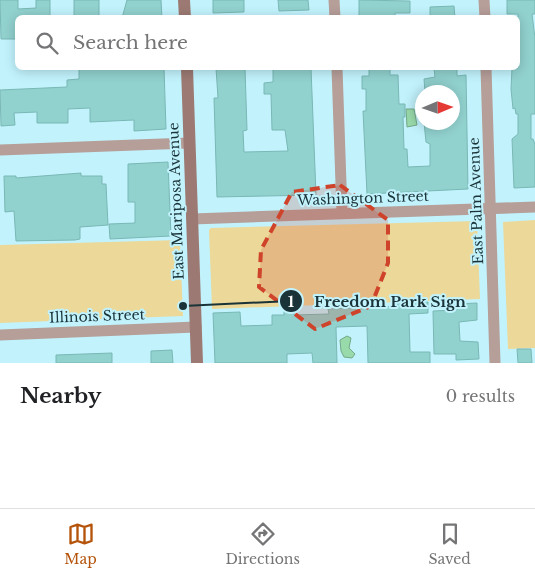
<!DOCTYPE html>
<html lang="en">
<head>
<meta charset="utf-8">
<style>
  :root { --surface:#fff; --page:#f6f6f6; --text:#202124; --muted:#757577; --line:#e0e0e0; --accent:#b45309 }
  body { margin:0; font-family:"Libre Baskerville",serif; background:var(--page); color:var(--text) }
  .compass { position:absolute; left:415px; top:85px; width:45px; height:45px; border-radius:50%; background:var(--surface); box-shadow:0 2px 12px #0003; rotate:88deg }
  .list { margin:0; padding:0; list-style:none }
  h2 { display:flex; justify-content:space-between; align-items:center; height:65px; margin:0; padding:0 20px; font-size:21px }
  h2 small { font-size:16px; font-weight:400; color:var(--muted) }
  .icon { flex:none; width:28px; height:28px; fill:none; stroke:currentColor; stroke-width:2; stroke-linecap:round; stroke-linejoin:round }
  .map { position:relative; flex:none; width:535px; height:363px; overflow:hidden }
  .search { position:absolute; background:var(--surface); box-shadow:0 2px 12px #0003; left:15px; right:15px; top:15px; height:55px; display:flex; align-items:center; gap:12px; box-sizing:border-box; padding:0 18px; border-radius:8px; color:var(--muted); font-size:19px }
  .sheet { height:145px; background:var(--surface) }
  nav { display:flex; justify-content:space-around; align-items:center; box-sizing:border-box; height:70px; border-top:1px solid var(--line); background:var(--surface); font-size:14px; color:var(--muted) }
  nav a { display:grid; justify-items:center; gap:2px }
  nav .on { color:var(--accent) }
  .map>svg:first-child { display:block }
  .green { fill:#ecd899 }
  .water { fill:#99daaa; stroke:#73a888 }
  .building { fill:#91d1ce; stroke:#79b8b5 }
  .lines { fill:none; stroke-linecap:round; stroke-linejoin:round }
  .street { stroke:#b69e99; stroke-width:11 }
  .secondary { stroke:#9c7a73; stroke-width:12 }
  .marked { fill:#cf432b; fill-opacity:0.2; stroke:#cf432b; stroke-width:4; stroke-dasharray:10 6; stroke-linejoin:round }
  .labels { text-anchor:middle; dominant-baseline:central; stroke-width:4; stroke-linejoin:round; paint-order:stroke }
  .street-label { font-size:14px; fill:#1a3338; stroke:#c2f3fd }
  .leader { fill:none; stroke:#1a3338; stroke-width:2 }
  .callout-dot { fill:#1a3338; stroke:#c2f3fd; stroke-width:2 }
  .mark-label { font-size:15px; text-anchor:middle; font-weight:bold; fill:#fff }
  .callout-label { font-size:15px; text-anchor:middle; font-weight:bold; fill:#1a3338; stroke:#c2f3fd; stroke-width:4; stroke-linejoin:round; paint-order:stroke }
</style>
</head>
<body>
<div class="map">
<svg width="535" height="363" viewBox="0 0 535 363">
  <rect width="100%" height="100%" fill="#c2f3fd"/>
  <g class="green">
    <polygon points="535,220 535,348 508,349 503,222"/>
    <polygon points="477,221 480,299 212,309 209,230 211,228"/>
    <polygon points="180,240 183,316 0,323 0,245"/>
  </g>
  <g class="water">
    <polygon points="406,109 414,109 417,125 407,127"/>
    <polygon points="347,336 351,338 349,348 355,354 352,358 344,357 341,351 340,340"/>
  </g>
  <g class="building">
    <polygon points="0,0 18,0 18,9 36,8 36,0 50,0 50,18 18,18 17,39 1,39"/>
    <rect x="74" y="0" width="25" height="18"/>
    <polygon points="127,0 161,0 162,18 122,18"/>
    <polygon points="213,0 244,0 244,12 213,13"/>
    <polygon points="278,0 308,0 309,10 279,11"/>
    <polygon points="359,0 410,1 410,13 395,13 395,18 359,18"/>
    <polygon points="507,0 535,0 535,14 532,14 535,38 535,114 531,114 531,139 533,139 535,144 535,187 514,188 512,139 518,134 518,114 516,114 515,108 513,109 511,89 512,68 518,68 518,14 507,14"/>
    <polygon points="454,6 455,18 430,18 430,7"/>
    <polygon points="105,68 164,68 166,129 134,131 134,120 90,122 90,108 68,109 68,123 37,123 37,112 14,113 15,125 1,126 0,90 67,87 67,80 79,79 79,69"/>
    <polygon points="216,68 245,68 247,130 243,131 244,152 288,151 285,130 272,130 271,94 264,94 264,83 273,82 273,69 275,68 311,68 316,195 217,197 214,98 218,98"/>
    <polygon points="369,68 390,68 390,75 398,75 399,104 405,104 405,117 403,117 404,149 407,149 408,167 430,166 430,144 426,142 424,122 452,122 452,92 425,92 424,79 435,77 434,68 457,68 457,76 466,75 468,189 367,194 363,111 366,111 366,89 362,89 362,76 369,76"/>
    <polygon points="168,162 171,236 110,239 109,224 135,223 135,202 128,202 128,164"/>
    <polygon points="81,173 81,176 102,176 102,184 106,184 108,225 80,227 80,239 75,240 16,241 14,211 5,212 4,176 16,176 16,178"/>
    <polygon points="428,302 428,313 409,314 410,352 430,352 430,363 368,363 367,326 336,327 337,363 313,363 312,353 287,354 287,363 215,363 213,313 240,312 241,326 272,325 272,315 284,315 284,309 294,309 294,315 329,314 328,309 398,306 397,303"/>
    <polygon points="477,303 477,320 459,322 460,341 478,342 479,359 456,360 456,354 434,354 433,311 454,310 454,304"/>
    <polygon points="517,349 531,349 532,363 518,363"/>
    <polygon points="172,350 173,363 151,363 151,351"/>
    <polygon points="112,353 112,363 56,363 56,355"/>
  </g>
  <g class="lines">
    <g class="street">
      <polyline points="334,0 335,18"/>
      <polyline points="484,0 485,18"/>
      <polyline points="337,68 342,213"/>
      <polyline points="486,68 495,363"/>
      <polyline points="0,150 189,143"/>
      <polyline points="192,219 535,207"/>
      <polyline points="0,335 196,327"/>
    </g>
    <g class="secondary">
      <polyline points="184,0 185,18"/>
      <polyline points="187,68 197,363"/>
    </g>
  </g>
  <path class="marked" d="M340,185L388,220V263L371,306L315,329L259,287L261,250L292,192Z"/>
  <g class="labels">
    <g class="street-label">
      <text transform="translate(363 198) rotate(-2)">Washington Street</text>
      <text transform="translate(176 201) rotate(-92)">East Mariposa Avenue</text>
      <text transform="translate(476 201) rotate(-92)">East Palm Avenue</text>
      <text transform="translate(97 316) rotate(-2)">Illinois Street</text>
    </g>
  </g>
  <path class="leader" d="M183 306L291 301"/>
  <g class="callout-dot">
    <circle cx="183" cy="306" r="5"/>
    <circle cx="291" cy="301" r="12"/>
  </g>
  <g class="mark-label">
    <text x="291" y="307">1</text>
  </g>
  <g class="callout-label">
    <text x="390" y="307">Freedom Park Sign</text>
  </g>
</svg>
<svg class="compass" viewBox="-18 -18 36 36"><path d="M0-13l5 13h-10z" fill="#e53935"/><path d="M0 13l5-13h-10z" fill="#757577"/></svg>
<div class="search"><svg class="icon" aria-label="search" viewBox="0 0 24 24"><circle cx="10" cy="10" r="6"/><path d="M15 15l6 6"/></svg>Search here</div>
</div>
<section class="sheet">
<h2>Nearby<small>0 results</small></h2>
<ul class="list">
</ul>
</section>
<nav>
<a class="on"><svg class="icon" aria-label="map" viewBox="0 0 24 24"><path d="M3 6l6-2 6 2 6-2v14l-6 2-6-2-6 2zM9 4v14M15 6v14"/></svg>Map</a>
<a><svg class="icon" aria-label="directions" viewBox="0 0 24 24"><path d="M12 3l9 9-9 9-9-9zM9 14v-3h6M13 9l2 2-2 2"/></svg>Directions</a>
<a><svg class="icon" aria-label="saved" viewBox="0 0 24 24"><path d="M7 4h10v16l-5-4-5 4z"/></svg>Saved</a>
</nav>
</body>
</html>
